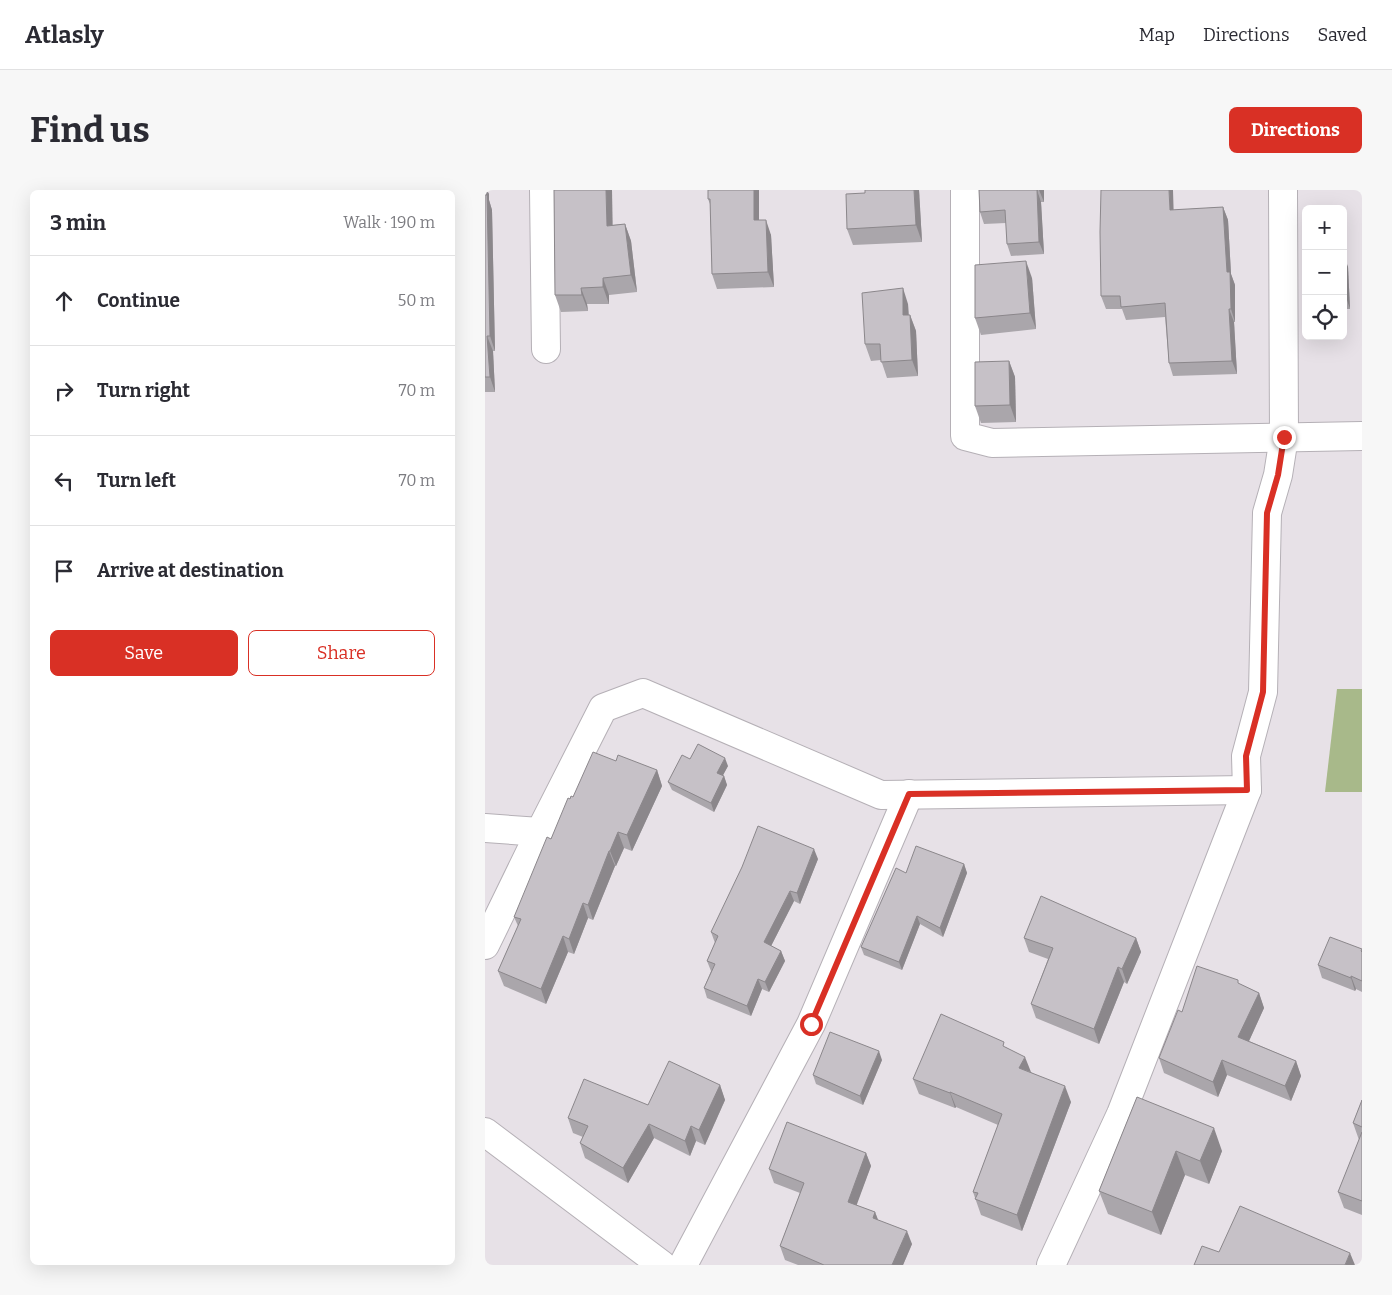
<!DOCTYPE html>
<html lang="en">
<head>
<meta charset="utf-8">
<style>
  :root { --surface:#fff; --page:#f7f7f7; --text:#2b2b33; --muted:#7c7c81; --line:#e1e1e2; --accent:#d93025 }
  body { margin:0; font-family:Bitter,serif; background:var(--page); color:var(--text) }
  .controls { position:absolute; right:15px; top:15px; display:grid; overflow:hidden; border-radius:8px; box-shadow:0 5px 20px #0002 }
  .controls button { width:45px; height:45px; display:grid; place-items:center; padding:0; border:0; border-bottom:1px solid var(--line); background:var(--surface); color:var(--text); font:25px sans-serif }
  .stop { position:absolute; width:15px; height:15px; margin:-11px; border:4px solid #d93025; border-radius:50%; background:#fff }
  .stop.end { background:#d93025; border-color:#fff; box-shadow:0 1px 5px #0008 }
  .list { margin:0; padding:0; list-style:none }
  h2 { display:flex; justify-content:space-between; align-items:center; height:65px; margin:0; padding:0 20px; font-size:21px }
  h2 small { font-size:16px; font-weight:400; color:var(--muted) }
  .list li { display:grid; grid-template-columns:32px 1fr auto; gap:15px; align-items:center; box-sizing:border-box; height:90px; padding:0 20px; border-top:1px solid var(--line) }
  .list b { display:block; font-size:19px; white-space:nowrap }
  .list em { font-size:16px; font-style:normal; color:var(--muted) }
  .actions { display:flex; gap:10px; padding:15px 20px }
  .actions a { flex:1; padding:11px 0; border:1px solid var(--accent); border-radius:8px; text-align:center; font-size:18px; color:var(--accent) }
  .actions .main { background:var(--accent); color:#fff }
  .icon { flex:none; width:28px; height:28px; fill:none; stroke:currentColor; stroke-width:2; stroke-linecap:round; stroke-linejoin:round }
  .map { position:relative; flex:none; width:877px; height:1075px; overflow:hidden; border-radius:8px }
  header { display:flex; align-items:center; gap:30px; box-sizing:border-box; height:70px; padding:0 25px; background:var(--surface); border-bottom:1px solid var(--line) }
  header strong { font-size:24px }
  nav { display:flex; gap:28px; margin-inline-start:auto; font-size:18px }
  .intro { display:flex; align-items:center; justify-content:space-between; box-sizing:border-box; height:120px; padding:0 30px }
  h1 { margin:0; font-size:35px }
  .button { padding:12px 22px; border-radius:8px; background:var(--accent); color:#fff; font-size:18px; font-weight:700 }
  main { display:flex; gap:30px; padding:0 30px }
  aside { flex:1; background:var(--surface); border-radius:8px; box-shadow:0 5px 20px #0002 }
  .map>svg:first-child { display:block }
  .green { fill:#a8b98a }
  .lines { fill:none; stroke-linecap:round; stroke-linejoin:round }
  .street-casing { stroke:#b5b0b6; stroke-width:30 }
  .street { stroke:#fff; stroke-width:28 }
  .wall { fill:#aaa6ab }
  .shaded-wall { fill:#8b878b }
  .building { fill:#c6c1c7; stroke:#8b878b }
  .route { stroke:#d93025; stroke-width:6 }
</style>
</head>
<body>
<header>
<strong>Atlasly</strong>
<nav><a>Map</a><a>Directions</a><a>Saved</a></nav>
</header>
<div class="intro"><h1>Find us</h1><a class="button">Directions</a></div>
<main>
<aside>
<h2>3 min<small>Walk · 190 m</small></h2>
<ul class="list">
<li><svg class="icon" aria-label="ahead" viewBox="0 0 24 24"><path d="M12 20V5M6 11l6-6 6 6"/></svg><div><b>Continue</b></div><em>50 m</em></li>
<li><svg class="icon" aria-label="right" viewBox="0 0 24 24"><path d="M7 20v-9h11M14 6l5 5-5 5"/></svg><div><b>Turn right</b></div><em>70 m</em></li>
<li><svg class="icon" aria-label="left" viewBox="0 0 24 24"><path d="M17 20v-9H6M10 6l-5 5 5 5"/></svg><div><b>Turn left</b></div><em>70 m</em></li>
<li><svg class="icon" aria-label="arrive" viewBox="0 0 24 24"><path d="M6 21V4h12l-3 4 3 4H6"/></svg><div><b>Arrive at destination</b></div></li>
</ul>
<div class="actions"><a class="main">Save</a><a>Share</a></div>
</aside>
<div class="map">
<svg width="877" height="1075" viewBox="0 0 877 1075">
  <rect width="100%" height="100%" fill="#e7e1e7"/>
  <polygon class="green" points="852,499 877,499 877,602 840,602"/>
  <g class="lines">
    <defs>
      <g id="street">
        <polyline points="59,0 61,159"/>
        <polyline points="480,0 480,246 507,253 877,246"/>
        <polyline points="0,638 55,642"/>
        <polyline points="0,755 55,642 118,518 158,503 396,605 762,600"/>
        <polyline points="0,942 177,1075"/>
        <polyline points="198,1075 326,834 424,604"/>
        <polyline points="566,1075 636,924 762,600 761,566 778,502 782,323 793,285 799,247 798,0"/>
      </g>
    </defs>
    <use href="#street" class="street-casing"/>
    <use href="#street" class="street"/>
  </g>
  <g class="wall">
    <polygon points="0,0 4,4 4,10 7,20 10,161 8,161 10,202 0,202"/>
    <polygon points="69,0 127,0 127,35 140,34 146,51 152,102 124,105 124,114 102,114 103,121 76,122 70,105"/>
    <polygon points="223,0 274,30 286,45 289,97 232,99 227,84 225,14 223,9"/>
    <polygon points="434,0 437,52 368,55 362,39"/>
    <polygon points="494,0 559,0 559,12 556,12 559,64 526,66 522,54 521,33 499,34 495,22"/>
    <polygon points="738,17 743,30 746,84 750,95 750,132 749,132 752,184 688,186 684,173 680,127 641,130 637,119 621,119 616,106 689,20"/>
    <polygon points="858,68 863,77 865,119 858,119"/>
    <polygon points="547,88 551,139 496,145 490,128"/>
    <polygon points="423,114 424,125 425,125 431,141 433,186 402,188 396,170 386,171 380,154"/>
    <polygon points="524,171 530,187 531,232 496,233 490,216"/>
    <polygon points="205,569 243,576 237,586 239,586 242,595 229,622 187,600 183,592"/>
    <polygon points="131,571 172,580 177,596 147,661 139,658 131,676 130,676 108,730 103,728 89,764 83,762 61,814 19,796 13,781 33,736 29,727 85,609"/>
    <polygon points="333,669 315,714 309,711 286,756 296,761 300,771 284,802 277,799 266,826 222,808 219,798 226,781 222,771 230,753 226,742"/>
    <polygon points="479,674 482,683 458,747 435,734 417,780 379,765 376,757 421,683"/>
    <polygon points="539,748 651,748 656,762 642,794 639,792 614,854 551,828 546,814 563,769 544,762"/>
    <polygon points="877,759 877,802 871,799 870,801 837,788 833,775"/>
    <polygon points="755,794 774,803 779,818 764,851 811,871 816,886 806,911 742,885 733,907 679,883 674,868 697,822"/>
    <polygon points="521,857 546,882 586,912 537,1041 496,1025 488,1002 513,935 471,917 470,918 434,904 428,889"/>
    <polygon points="397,870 378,915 331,894 328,885"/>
    <polygon points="235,895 240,910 220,955 211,951 205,966 169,948 143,993 100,968 95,953 98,947 88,943 83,928 163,915"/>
    <polygon points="652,907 737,961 724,994 700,985 676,1045 623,1024 614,1001"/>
    <polygon points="877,910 877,1025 859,1018 853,1002 874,950 868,933"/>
    <polygon points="381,963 386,976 371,1015 390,1022 393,1030 427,1054 418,1075 313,1075 300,1070 295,1056 315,1003 289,993 284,979"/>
  </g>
  <g class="shaded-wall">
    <polygon points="0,0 2,0 4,4 4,10 7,20 10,161 5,146"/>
    <polygon points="121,0 127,0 128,52 122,36"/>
    <polygon points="269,0 274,0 274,45 269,30"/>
    <polygon points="429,0 434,0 437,52 431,35"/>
    <polygon points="552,0 556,12 559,64 554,52"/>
    <polygon points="554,0 559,0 559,12"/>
    <polygon points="684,0 688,0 689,33 685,20"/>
    <polygon points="738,17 743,30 746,84 750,95 750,132 746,119 742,82"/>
    <polygon points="281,30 286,45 289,97 283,82"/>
    <polygon points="140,34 146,51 152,102 146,85"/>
    <polygon points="860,68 863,77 865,119 862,110"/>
    <polygon points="541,71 547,88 551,139 545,123"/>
    <polygon points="118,88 124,105 124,114 118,97"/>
    <polygon points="96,98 102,114 103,121 97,105"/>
    <polygon points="418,98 423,114 424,142 418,125"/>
    <polygon points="744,119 749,132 752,184 747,171"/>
    <polygon points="425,125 431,141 433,186 427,170"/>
    <polygon points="2,146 8,161 10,202 5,187"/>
    <polygon points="524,171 530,187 531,232 525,215"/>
    <polygon points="240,568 243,576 235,591 232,583"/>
    <polygon points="172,580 177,596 147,661 142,645"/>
    <polygon points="239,586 242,595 229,622 226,613"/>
    <polygon points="133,642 139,658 131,676 125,661"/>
    <polygon points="329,659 333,669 315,714 312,703"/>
    <polygon points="124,661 130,676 108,730 103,715"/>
    <polygon points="479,674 482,683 458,747 455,738"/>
    <polygon points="305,701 309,711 283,762 279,752"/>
    <polygon points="98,713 103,728 89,764 84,749"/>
    <polygon points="432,726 435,734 417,780 414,772"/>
    <polygon points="78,746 83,762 61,814 56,799"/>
    <polygon points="651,748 656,762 642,794 637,779"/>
    <polygon points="296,761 300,771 284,802 280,792"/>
    <polygon points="633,777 639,792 614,854 609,839"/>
    <polygon points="866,786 871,799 870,801 866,788"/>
    <polygon points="273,789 277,799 266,826 262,816"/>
    <polygon points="774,803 779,818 759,862 753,847"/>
    <polygon points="394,861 397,870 378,915 375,906"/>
    <polygon points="540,867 546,882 534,878"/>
    <polygon points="737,870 742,885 733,907 728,892"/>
    <polygon points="811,871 816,886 806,911 800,896"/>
    <polygon points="235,895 240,910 220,955 214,940"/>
    <polygon points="580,896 586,912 537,1041 532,1025"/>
    <polygon points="465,902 471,917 470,918 465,903"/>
    <polygon points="164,934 169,948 143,993 138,978"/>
    <polygon points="206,936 211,951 205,966 200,951"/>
    <polygon points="729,938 737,961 724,994 715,971"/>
    <polygon points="691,961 700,985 676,1045 667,1022"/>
    <polygon points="381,963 386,976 368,1025 363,1012"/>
    <polygon points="390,1022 395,1035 388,1028"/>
    <polygon points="422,1041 427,1054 418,1075 407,1075"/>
    <polygon points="865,1063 870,1075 860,1075"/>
  </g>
  <g class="building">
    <polygon points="69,0 121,0 122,36 140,34 146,85 118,88 118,97 96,98 97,105 70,105"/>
    <polygon points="223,0 269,0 269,30 281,30 283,82 227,84 225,9 223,9"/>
    <polygon points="380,0 429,0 431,35 362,39 361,4 380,3"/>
    <polygon points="494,0 553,0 552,0 554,52 522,54 520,20 495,22"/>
    <polygon points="616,0 684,0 685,20 738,17 742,82 745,82 746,119 744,119 747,171 684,173 680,113 636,117 635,106 616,106 615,42"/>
    <polygon points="0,5 2,5 5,146 2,146 5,187 0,187"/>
    <polygon points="858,68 860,68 862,110 858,110"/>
    <polygon points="541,71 545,123 490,128 490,75"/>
    <polygon points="418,98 418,125 425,125 427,170 396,172 395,154 380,154 377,103"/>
    <polygon points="524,171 525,215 490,216 490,172"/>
    <polygon points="213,554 240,568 232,583 239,586 226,613 183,592 197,565 205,569"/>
    <polygon points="108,562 131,571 133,565 172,580 142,645 133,642 125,661 124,661 103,715 98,713 84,749 78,746 56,799 13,781 36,729 29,727 62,647 66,649 83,608 85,609 86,606 88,607"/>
    <polygon points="273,636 329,659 312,703 305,701 279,752 296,761 280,792 273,789 262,816 219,798 230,774 222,771 233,746 226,742 257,677"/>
    <polygon points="431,656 479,674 455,738 432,726 414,772 376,757 411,678 421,683"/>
    <polygon points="556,706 651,748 637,779 633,777 609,839 546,814 568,758 539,748"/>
    <polygon points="845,747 877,759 876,761 877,762 877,791 866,786 866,788 833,775"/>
    <polygon points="712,776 753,790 753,793 774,803 753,847 811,871 800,896 737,870 728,892 674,868 693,820 697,822"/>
    <polygon points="456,824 519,852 518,856 540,867 534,878 580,896 532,1025 490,1009 493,1003 488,1002 517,924 465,902 465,903 428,889"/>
    <polygon points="345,842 394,861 375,906 328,885"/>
    <polygon points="184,871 235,895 214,940 206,936 200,951 164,934 138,978 95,953 103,936 83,928 99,889 163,915"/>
    <polygon points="652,907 729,938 715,971 691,961 667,1022 614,1001"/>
    <polygon points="877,910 877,937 868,933"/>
    <polygon points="302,932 381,963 363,1012 390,1022 388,1028 422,1041 407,1075 339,1075 295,1056 319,993 284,979"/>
    <polygon points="877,942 877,1011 853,1002"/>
    <polygon points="755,1016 865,1063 860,1075 709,1075 717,1056 734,1062"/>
  </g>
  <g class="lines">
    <polyline class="route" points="326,834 424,604 762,600 761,566 778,502 782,323 793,285 799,247"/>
  </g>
</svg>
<div class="controls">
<button>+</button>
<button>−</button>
<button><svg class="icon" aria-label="locate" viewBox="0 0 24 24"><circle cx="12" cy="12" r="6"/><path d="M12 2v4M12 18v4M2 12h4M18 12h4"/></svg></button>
</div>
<div class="stop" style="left:326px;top:834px"></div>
<div class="stop end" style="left:799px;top:247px"></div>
</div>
</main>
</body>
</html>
